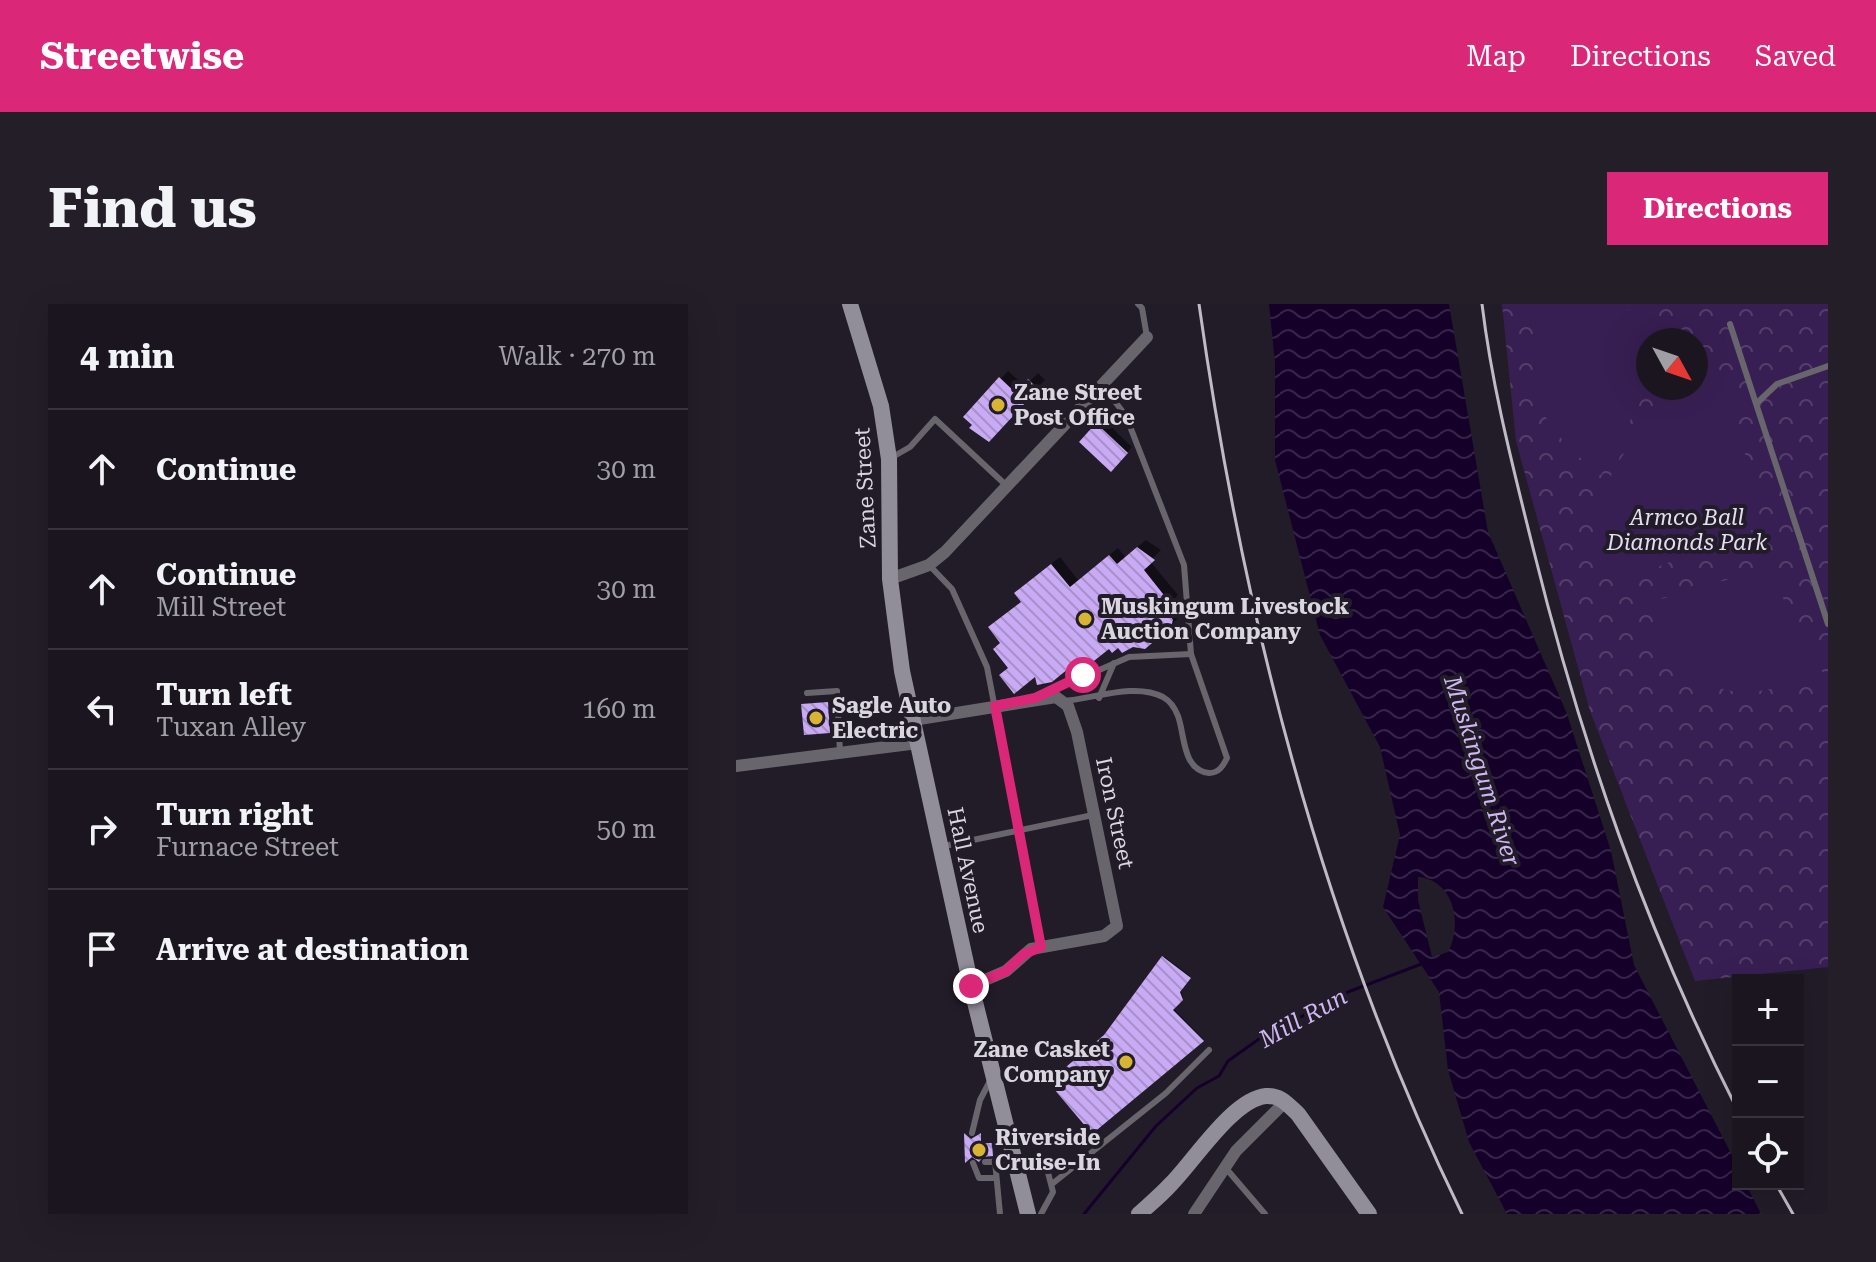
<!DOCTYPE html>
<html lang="en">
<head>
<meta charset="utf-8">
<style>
  :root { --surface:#1a151f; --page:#231e28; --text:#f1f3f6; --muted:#9f9fa4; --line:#38343d; --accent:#db2777 }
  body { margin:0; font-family:"Roboto Serif",serif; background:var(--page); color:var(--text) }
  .controls { position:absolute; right:24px; bottom:24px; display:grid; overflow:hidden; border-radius:0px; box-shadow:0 8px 32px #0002 }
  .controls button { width:72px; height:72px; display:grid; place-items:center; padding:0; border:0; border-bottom:2px solid var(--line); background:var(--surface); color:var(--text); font:40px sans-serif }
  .compass { position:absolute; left:900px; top:24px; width:72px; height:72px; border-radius:50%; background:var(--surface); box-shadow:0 8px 32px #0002; rotate:130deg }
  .stop { position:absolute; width:24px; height:24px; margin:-18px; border:6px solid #db2777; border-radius:50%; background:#fff }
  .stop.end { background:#db2777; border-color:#fff; box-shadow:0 2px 8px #0008 }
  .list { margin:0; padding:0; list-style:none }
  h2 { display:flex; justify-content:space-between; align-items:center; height:104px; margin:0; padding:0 32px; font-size:34px }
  h2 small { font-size:26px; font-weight:400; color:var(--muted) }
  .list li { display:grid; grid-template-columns:52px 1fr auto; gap:24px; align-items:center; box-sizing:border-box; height:120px; padding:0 32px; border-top:2px solid var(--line) }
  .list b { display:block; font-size:30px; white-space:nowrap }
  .list p { margin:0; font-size:26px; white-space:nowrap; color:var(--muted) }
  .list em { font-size:26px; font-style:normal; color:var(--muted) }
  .icon { flex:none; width:44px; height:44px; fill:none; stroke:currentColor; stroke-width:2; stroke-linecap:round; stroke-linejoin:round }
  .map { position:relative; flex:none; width:1092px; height:910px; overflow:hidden; border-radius:0px }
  header { display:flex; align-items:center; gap:48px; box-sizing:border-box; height:112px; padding:0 40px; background:var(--accent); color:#fff }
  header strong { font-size:38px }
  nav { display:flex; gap:44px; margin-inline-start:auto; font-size:28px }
  .intro { display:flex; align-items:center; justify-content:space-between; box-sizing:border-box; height:192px; padding:0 48px }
  h1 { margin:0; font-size:56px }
  .button { padding:20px 36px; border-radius:0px; background:var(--accent); color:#fff; font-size:28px; font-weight:700 }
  main { display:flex; gap:48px; padding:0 48px }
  aside { flex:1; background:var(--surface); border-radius:0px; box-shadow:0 8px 32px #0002 }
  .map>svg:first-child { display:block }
  .park { fill:url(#park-crowns); fill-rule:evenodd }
  .garden { fill:#381f53 }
  .water { fill:url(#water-waves); fill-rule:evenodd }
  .shadow { fill:#0007 }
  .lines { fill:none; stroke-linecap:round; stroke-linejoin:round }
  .stream { stroke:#15002a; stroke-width:3 }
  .building { fill:url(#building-back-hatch) }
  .lane { stroke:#68666c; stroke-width:6 }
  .street { stroke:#68666c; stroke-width:12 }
  .secondary { stroke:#928e99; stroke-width:16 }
  .rail { stroke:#bfbbc5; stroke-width:3 }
  .route { stroke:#db2777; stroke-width:10 }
  .poi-dot { fill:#d7b434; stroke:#221c29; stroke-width:3 }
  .labels { text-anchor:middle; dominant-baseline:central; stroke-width:8; stroke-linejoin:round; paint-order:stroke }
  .poi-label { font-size:22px; font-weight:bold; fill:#d9d6df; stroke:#221c29; text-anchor:start }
  .street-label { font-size:22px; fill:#d9d6df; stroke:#221c29 }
  .park-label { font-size:22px; font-style:italic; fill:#e5def2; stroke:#221c29 }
  .water-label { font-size:24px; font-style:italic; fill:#cfb7f1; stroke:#221c29 }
</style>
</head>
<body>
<header>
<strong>Streetwise</strong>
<nav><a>Map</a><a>Directions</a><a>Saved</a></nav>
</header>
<div class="intro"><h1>Find us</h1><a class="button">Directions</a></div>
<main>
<aside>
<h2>4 min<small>Walk · 270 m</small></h2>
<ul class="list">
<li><svg class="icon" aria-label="ahead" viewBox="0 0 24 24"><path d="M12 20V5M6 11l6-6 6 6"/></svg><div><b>Continue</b></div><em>30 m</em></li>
<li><svg class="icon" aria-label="ahead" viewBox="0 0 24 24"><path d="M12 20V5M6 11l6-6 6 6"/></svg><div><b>Continue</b><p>Mill Street</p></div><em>30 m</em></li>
<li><svg class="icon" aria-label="left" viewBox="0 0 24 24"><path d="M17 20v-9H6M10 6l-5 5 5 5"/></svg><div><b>Turn left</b><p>Tuxan Alley</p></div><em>160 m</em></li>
<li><svg class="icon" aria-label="right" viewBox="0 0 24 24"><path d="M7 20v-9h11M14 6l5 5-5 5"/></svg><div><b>Turn right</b><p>Furnace Street</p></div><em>50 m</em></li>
<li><svg class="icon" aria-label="arrive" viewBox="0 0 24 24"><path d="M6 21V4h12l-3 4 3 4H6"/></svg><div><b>Arrive at destination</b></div></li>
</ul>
</aside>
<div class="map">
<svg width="1092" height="910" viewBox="0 0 1092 910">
  <defs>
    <pattern id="park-crowns" width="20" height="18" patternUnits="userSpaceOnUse" patternTransform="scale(2)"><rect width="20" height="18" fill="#381f53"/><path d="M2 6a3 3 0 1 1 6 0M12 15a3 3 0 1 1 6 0" fill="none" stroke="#543f6b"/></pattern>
    <pattern id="water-waves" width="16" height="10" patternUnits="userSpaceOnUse" patternTransform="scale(2)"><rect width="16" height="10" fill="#15002a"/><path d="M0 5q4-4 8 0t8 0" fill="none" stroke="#362448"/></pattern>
    <pattern id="building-back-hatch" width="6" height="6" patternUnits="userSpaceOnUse" patternTransform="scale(2)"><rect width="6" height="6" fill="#c9aaf5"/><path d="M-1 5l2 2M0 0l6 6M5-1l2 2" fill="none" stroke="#a790c8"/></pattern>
  </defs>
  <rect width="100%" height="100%" fill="#221c29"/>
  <path class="park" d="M766,0H1092V663L959,677L854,407L780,137ZM912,36H960V84H912Z"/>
  <g class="garden">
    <path d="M803,0H880L941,28L937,36H912V83L865,171C797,117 787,85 803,0Z"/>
    <path d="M992,66L1024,223L885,277C874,264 856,240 857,223C859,186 907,113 938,93C955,82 973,76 992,66Z"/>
    <path d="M1031,264L1088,371C1061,378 1024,392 996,387C970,383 945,364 923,351L922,296Z"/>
  </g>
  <path class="water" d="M533,0H713L752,228L831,410L875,547L898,661L1002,863V880H1010L1025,910H771L733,838L712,766L703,688L647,603L664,531L644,443L584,331L539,156V59ZM682,573C718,576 727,620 712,648L696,653L682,596Z"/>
  <g class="shadow">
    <polygon points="272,67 289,82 302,69 309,76 253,135 229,113"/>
    <polygon points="367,115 396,143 375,165 345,138"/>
    <polygon points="410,236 425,246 414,257 442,291 437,296 444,307 443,313 434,322 300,370 274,364 266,338 254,323 286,297 288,281 324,253 342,276 382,244 389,253"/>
    <polygon points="429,653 454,672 444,685 447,693 437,704 467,735 356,828 370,732"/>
  </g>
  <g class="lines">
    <polyline class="stream" points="348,910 420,822 461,784 483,772 492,757 523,735 612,688 688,659"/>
  </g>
  <g class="building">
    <polygon points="263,73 280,89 292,75 302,85 253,138 233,124 236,121 227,113"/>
    <polygon points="360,119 392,149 375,168 343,138"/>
    <polygon points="401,243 419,256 408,266 435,300 430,305 437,316 435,323 409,345 397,343 386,349 382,344 376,349 373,345 344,368 338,360 316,378 301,381 299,373 278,390 263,371 272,364 257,345 264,339 252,323 285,298 278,289 315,260 334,283 373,251 381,260"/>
    <polygon points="92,398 94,429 68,431 65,400"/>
    <polygon points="426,652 455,674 444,688 447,696 437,706 468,737 356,830 312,778 368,731"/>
    <polygon points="228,829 235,835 245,829 245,839 256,839 257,852 247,853 243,858 236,853 229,859"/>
  </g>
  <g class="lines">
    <g class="lane">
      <polyline points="402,0 406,4 411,33"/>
      <polyline points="994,20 1092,320"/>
      <polyline points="1021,99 1041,80 1092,62"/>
      <polyline points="153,155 174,143 199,115 272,183"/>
      <polyline points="193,261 216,285 251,363 305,643"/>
      <polyline points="71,389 101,387 104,449"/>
      <polyline points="306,391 393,353 455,350"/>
      <polyline points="363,394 378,359"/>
      <path d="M327,397C357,395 399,378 427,393C434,397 439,404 442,412C449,431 446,466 473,469C483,469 487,462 491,454L455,350L448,261L390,112L367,82"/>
      <polyline points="208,542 357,511"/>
      <polyline points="236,829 244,796 255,775"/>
      <polyline points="259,857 264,910"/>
      <polyline points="249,858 309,857 317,888 305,910"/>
      <polyline points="237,859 243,874 259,874"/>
      <polyline points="488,862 529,910"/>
      <polyline points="316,880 430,789 473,746"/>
    </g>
    <g class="street">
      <polyline points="154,275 193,261 209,248 411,33"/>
      <polyline points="177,416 320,393 332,402 341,428 381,622 368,632 295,645 270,667 235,682"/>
      <polyline points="0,462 182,439"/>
      <polyline points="458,910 500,847 549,798"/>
    </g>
    <g class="secondary">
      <polyline points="114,0 145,102 153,155 154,275 166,367 235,682 292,910"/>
      <path d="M403,910C414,900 425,891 435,880C458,857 497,795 530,792C545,791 552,801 562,810L633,910"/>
    </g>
    <g class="rail">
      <path d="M463,0C507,313 587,625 726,910"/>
      <path d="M746,0C756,83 777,163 797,244C846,442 909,624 1002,807"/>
      <polyline points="1040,880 1057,910"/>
    </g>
  </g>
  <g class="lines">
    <polyline class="route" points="235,682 270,667 288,650 305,643 259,402 299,394 347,371"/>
  </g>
  <g class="poi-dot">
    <circle cx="262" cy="101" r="8"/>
    <circle cx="349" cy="315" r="8"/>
    <circle cx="80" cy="414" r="8"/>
    <circle cx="390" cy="758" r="8"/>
    <circle cx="243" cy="846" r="8"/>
  </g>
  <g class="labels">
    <g class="poi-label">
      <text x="278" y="88">Zane Street<tspan x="278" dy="25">Post Office</tspan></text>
      <text x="365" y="302">Muskingum Livestock<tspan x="365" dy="25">Auction Company</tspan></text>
      <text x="96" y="401">Sagle Auto<tspan x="96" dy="25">Electric</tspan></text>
      <text x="374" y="745" text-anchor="end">Zane Casket<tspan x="374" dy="25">Company</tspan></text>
      <text x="259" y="833">Riverside<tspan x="259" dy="25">Cruise-In</tspan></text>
    </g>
    <g class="street-label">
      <text transform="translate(129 184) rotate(-93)">Zane Street</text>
      <text transform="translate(379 509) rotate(78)">Iron Street</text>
      <text transform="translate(232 566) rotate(78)">Hall Avenue</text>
    </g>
    <g class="park-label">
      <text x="951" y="213">Armco Ball<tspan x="951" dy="25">Diamonds Park</tspan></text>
    </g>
    <g class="water-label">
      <text transform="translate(746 467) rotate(72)">Muskingum River</text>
      <text transform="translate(567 714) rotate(-29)">Mill Run</text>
    </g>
  </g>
</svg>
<div class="controls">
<button>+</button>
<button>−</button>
<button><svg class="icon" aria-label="locate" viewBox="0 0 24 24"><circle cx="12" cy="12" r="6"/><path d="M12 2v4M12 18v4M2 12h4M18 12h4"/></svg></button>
</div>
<svg class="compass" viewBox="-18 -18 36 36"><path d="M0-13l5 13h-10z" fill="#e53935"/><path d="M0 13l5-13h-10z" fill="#9f9fa4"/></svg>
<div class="stop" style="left:347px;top:371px"></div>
<div class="stop end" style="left:235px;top:682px"></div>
</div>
</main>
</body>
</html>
